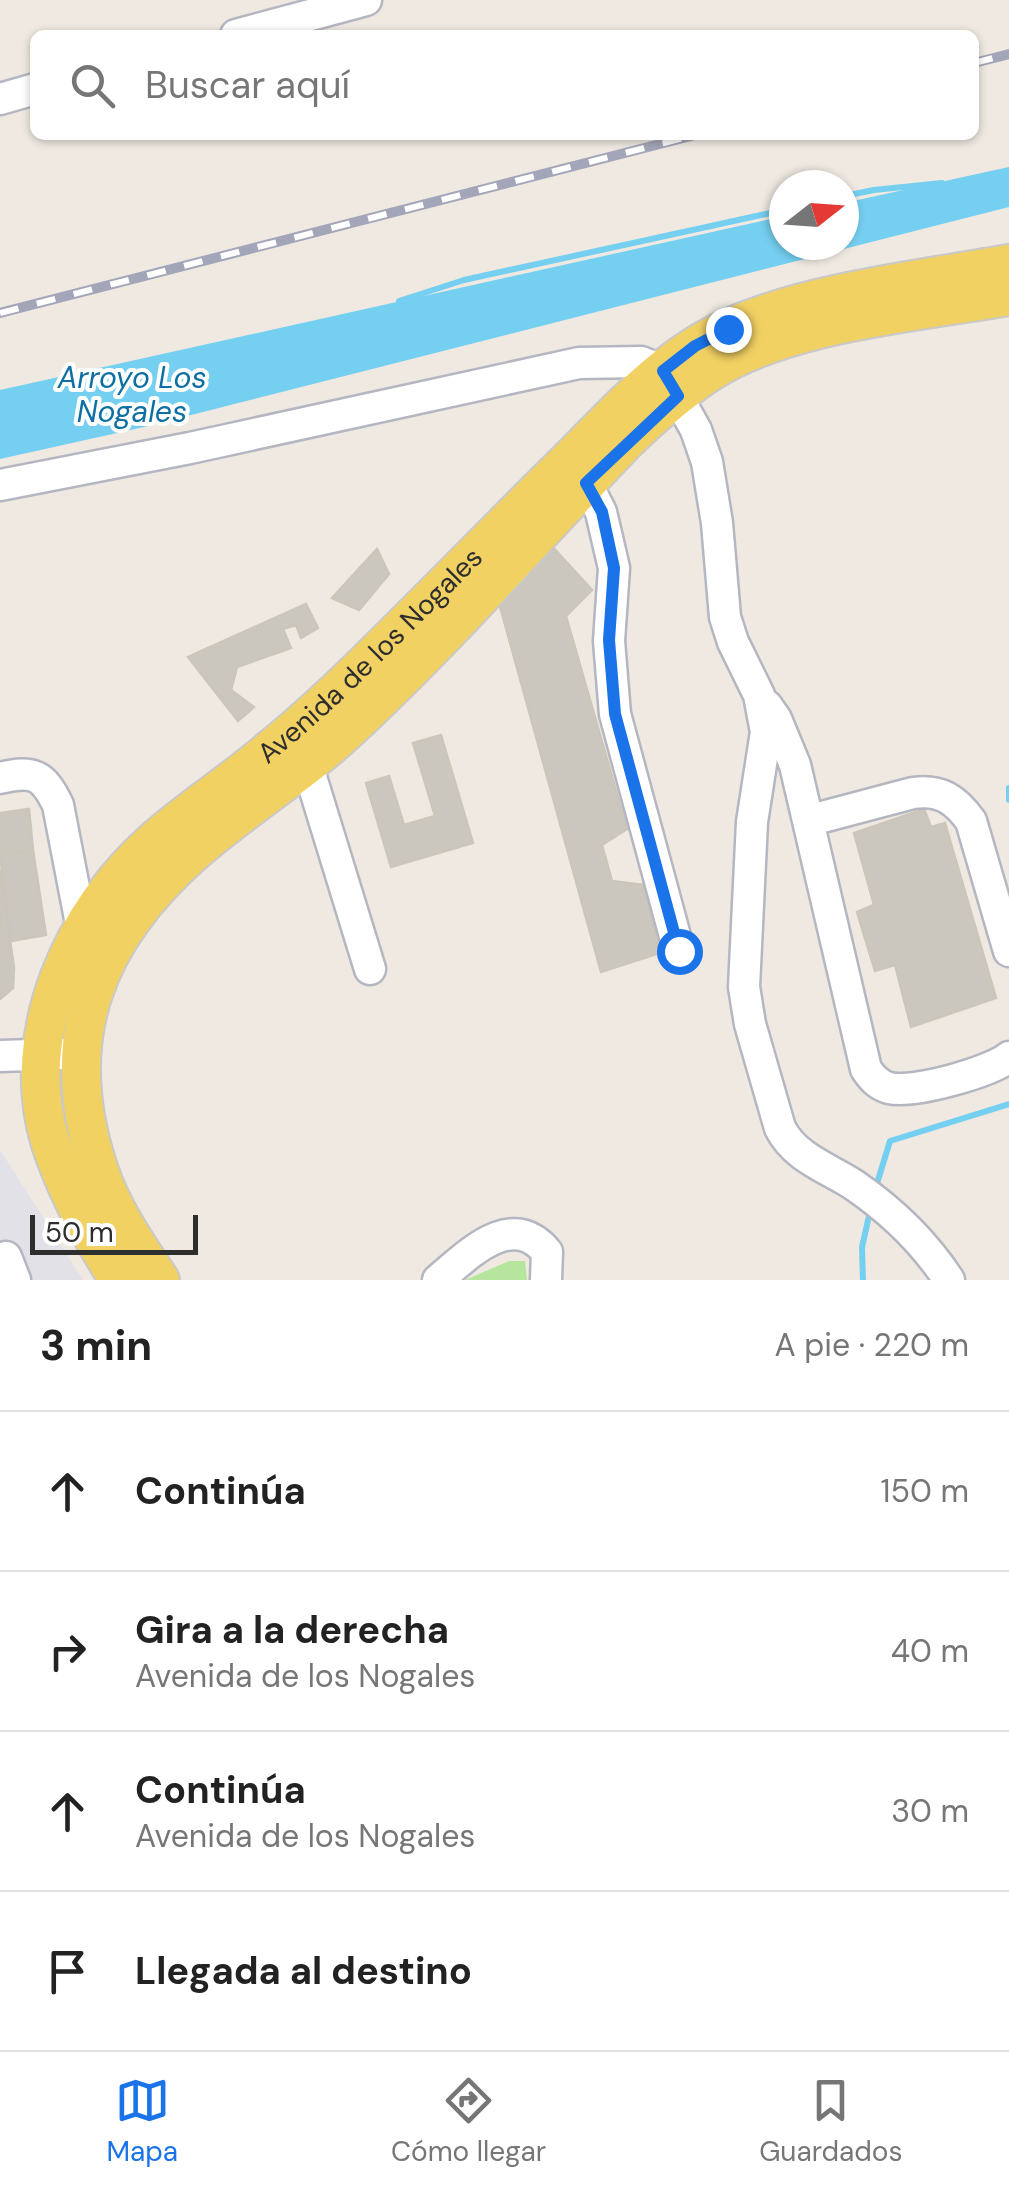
<!DOCTYPE html>
<html lang="es">
<head>
<meta charset="utf-8">
<style>
  :root { --surface:#fff; --page:#f2f2f2; --text:#222; --muted:#767676; --line:#e0e0e0; --accent:#1a73e8 }
  body { margin:0; font-family:"DM Sans",sans-serif; background:var(--page); color:var(--text) }
  .compass { position:absolute; left:769px; top:170px; width:90px; height:90px; border-radius:50%; background:var(--surface); box-shadow:0 2px 8px #0004; rotate:73deg }
  .scale { position:absolute; left:30px; bottom:25px; width:168px; box-sizing:border-box; padding-left:10px; border:5px solid #2e2e2e; border-top:0; font-size:28px; line-height:35px; white-space:nowrap; color:#2e2e2e; -webkit-text-stroke:8px #fff; paint-order:stroke }
  .stop { position:absolute; width:30px; height:30px; margin:-22px; border:8px solid #1a73e8; border-radius:50%; background:#fff }
  .stop.end { background:#1a73e8; border-color:#fff; box-shadow:0 2px 10px #0008 }
  .list { margin:0; padding:0; list-style:none }
  h2 { display:flex; justify-content:space-between; align-items:center; height:130px; margin:0; padding:0 40px; font-size:42px }
  h2 small { font-size:32px; font-weight:400; color:var(--muted) }
  .list li { display:grid; grid-template-columns:65px 1fr auto; gap:30px; align-items:center; box-sizing:border-box; height:160px; padding:0 40px; border-top:2px solid var(--line) }
  .list b { display:block; font-size:38px; white-space:nowrap }
  .list p { margin:0; font-size:32px; white-space:nowrap; color:var(--muted) }
  .list em { font-size:32px; font-style:normal; color:var(--muted) }
  .icon { flex:none; width:55px; height:55px; fill:none; stroke:currentColor; stroke-width:2; stroke-linecap:round; stroke-linejoin:round }
  .map { position:relative; flex:none; width:1009px; height:1280px; overflow:hidden }
  .search { position:absolute; background:var(--surface); box-shadow:0 2px 8px #0004; left:30px; right:30px; top:30px; height:110px; display:flex; align-items:center; gap:25px; box-sizing:border-box; padding:0 35px; border-radius:15px; color:var(--muted); font-size:38px }
  .sheet { height:770px; background:var(--surface) }
  nav { display:flex; justify-content:space-around; align-items:center; box-sizing:border-box; height:140px; border-top:2px solid var(--line); background:var(--surface); font-size:28px; color:var(--muted) }
  nav a { display:grid; justify-items:center; gap:5px }
  nav .on { color:var(--accent) }
  .map>svg:first-child { display:block }
  .industrial { fill:#e3e1e8 }
  .green { fill:#b6e59e }
  .water { fill:#75cff0 }
  .lines { fill:none; stroke-linecap:round; stroke-linejoin:round }
  .stream { stroke:#75cff0; stroke-width:6 }
  .building { fill:#cbc7bf; stroke:#cbc5ba; stroke-width:2.5 }
  .minor-casing { stroke:#b4b7c1; stroke-width:35 }
  .major-casing { stroke:#c9c9c9; stroke-width:42 }
  .minor { stroke:#fff; stroke-width:30 }
  .major { stroke:#f2d163; stroke-width:38 }
  .rail-casing { stroke:#a3a6b8; stroke-width:10 }
  .rail { stroke:#fff; stroke-width:6; stroke-dasharray:19; stroke-linecap:butt }
  .route { stroke:#1a73e8; stroke-width:12 }
  .labels { text-anchor:middle; dominant-baseline:central; stroke-width:8; stroke-linejoin:round; paint-order:stroke }
  .street-label { font-size:28px; fill:#2e2e2e; stroke:#fff }
  .water-label { font-size:30px; font-style:italic; fill:#0d6fa3; stroke:#fff }
</style>
</head>
<body>
<div class="map">
<svg width="1009" height="1280" viewBox="0 0 1009 1280">
  <rect width="100%" height="100%" fill="#efe9e1"/>
  <polygon class="industrial" points="0,1150 83,1280 0,1280"/>
  <polygon class="green" points="509,1261 525,1261 527,1280 465,1280"/>
  <polygon class="water" points="1009,167 1009,207 144,427 0,459 0,390 784,216 784,245 844,245 844,203"/>
  <g class="lines">
    <g class="stream">
      <polyline points="844,196 874,190 942,183"/>
      <polyline points="399,301 464,280 784,210"/>
      <polyline points="1009,788 1009,800"/>
      <polyline points="875,1190 890,1141 1009,1104"/>
      <polyline points="863,1280 862,1247 871,1207"/>
    </g>
  </g>
  <g class="building">
    <polygon points="550,544 592,590 566,616 627,829 602,845 612,881 643,885 660,953 601,972 498,599"/>
    <polygon points="377,549 389,574 359,610 332,598"/>
    <polygon points="306,604 318,628 301,638 296,625 283,629 291,648 237,667 231,690 254,707 238,721 188,657"/>
    <polygon points="441,735 473,843 391,867 366,783 389,776 404,825 435,816 413,743"/>
    <polygon points="29,809 33,850 0,855 0,813"/>
    <polygon points="924,809 931,827 945,823 996,998 911,1027 895,965 875,971 857,912 874,905 854,833"/>
    <polygon points="33,850 46,935 11,941 0,855"/>
    <polygon points="0,869 14,968 13,988 0,999"/>
  </g>
  <g class="lines">
    <defs>
      <g id="minor">
        <polyline points="236,35 366,0"/>
        <polyline points="0,99 35,89"/>
        <polyline points="586,483 601,512 614,568 609,641 615,714 679,951"/>
        <path d="M0,485L190,448L579,363L641,362L663,371L696,430L707,462L717,523L725,617L733,642L759,695L766,732L752,822L744,987L750,1024L780,1128C795,1158 828,1168 854,1185C892,1211 924,1242 949,1280"/>
        <path d="M767,706L776,719L795,765L866,1069C872,1078 878,1085 889,1088C913,1094 991,1072 1009,1057"/>
        <polyline points="307,764 370,969"/>
        <path d="M0,778C33,770 43,774 58,805L82,929"/>
        <path d="M811,820L913,793C940,789 955,799 971,821L1009,951"/>
        <polyline points="0,1056 62,1054"/>
        <polyline points="6,1257 15,1280"/>
        <path d="M438,1280C469,1254 512,1209 547,1252L546,1280"/>
      </g>
      <g id="major">
        <path id="s1" d="M119,1280C91,1236 66,1191 50,1141C18,1033 73,912 155,840C191,808 234,781 271,749C309,718 345,684 380,649C445,585 508,520 573,456C611,418 649,376 694,347C774,295 915,281 1009,264"/>
        <path d="M160,1280C136,1245 111,1208 98,1168C55,1038 95,939 195,851C244,808 301,774 349,729C447,638 535,536 627,440C653,415 680,391 711,371C789,322 918,312 1009,296"/>
      </g>
    </defs>
    <use href="#minor" class="minor-casing"/>
    <use href="#major" class="major-casing"/>
    <use href="#minor" class="minor"/>
    <use href="#major" class="major"/>
    <defs>
      <g id="rail">
        <polyline points="974,63 1009,54"/>
        <polyline points="0,313 695,135"/>
      </g>
    </defs>
    <use href="#rail" class="rail-casing"/>
    <use href="#rail" class="rail"/>
  </g>
  <g class="lines">
    <polyline class="route" points="679,951 615,714 609,640 614,568 602,512 586,483 678,396 663,371 695,346 728,329"/>
  </g>
  <g class="labels">
    <g class="street-label">
      <text stroke="none"><textPath href="#s1" startOffset="775">Avenida de los Nogales</textPath></text>
    </g>
    <g class="water-label">
      <text x="132" y="377">Arroyo Los<tspan x="132" dy="34">Nogales</tspan></text>
    </g>
  </g>
</svg>
<svg class="compass" viewBox="-18 -18 36 36"><path d="M0-13l5 13h-10z" fill="#e53935"/><path d="M0 13l5-13h-10z" fill="#767676"/></svg>
<div class="scale">50 m</div>
<div class="stop" style="left:679px;top:951px"></div>
<div class="stop end" style="left:728px;top:329px"></div>
<div class="search"><svg class="icon" aria-label="search" viewBox="0 0 24 24"><circle cx="10" cy="10" r="6"/><path d="M15 15l6 6"/></svg>Buscar aquí</div>
</div>
<section class="sheet">
<h2>3 min<small>A pie · 220 m</small></h2>
<ul class="list">
<li><svg class="icon" aria-label="ahead" viewBox="0 0 24 24"><path d="M12 20V5M6 11l6-6 6 6"/></svg><div><b>Continúa</b></div><em>150 m</em></li>
<li><svg class="icon" aria-label="right" viewBox="0 0 24 24"><path d="M7 20v-9h11M14 6l5 5-5 5"/></svg><div><b>Gira a la derecha</b><p>Avenida de los Nogales</p></div><em>40 m</em></li>
<li><svg class="icon" aria-label="ahead" viewBox="0 0 24 24"><path d="M12 20V5M6 11l6-6 6 6"/></svg><div><b>Continúa</b><p>Avenida de los Nogales</p></div><em>30 m</em></li>
<li><svg class="icon" aria-label="arrive" viewBox="0 0 24 24"><path d="M6 21V4h12l-3 4 3 4H6"/></svg><div><b>Llegada al destino</b></div></li>
</ul>
</section>
<nav>
<a class="on"><svg class="icon" aria-label="map" viewBox="0 0 24 24"><path d="M3 6l6-2 6 2 6-2v14l-6 2-6-2-6 2zM9 4v14M15 6v14"/></svg>Mapa</a>
<a><svg class="icon" aria-label="directions" viewBox="0 0 24 24"><path d="M12 3l9 9-9 9-9-9zM9 14v-3h6M13 9l2 2-2 2"/></svg>Cómo llegar</a>
<a><svg class="icon" aria-label="saved" viewBox="0 0 24 24"><path d="M7 4h10v16l-5-4-5 4z"/></svg>Guardados</a>
</nav>
</body>
</html>
